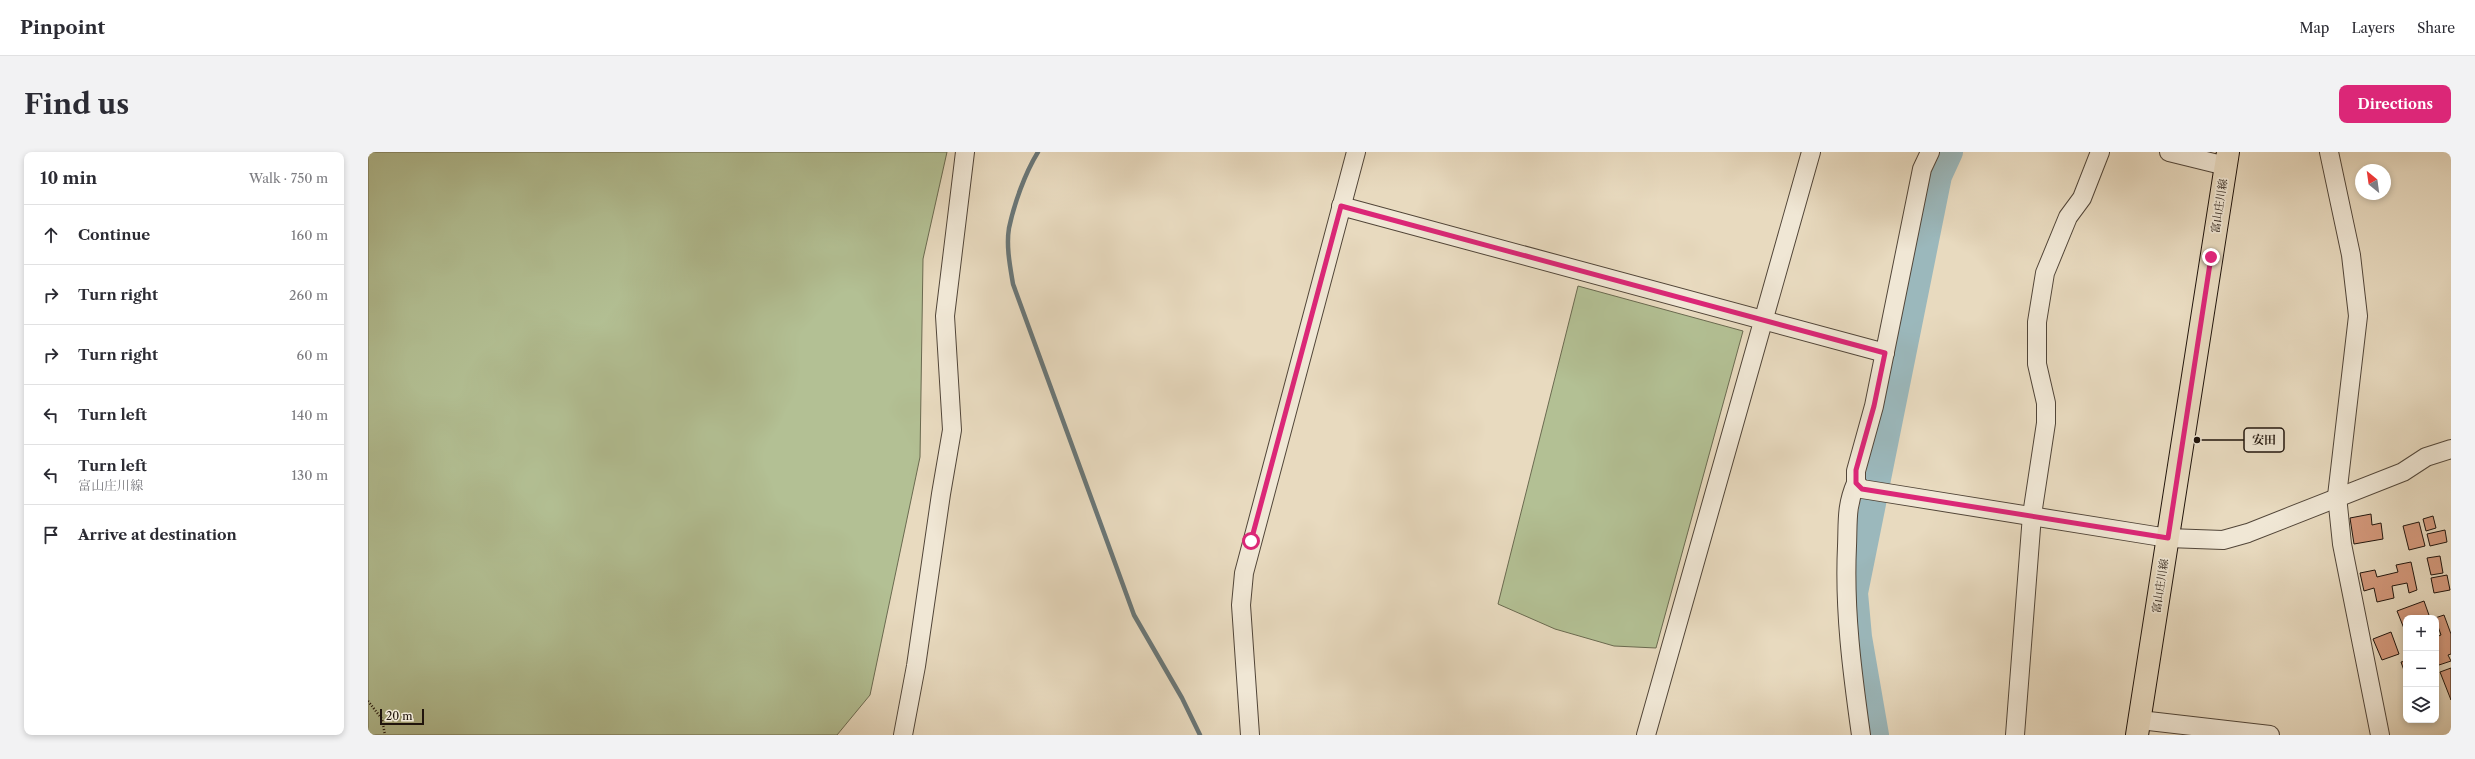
<!DOCTYPE html>
<html lang="en">
<head>
<meta charset="utf-8">
<style>
  :root { --surface:#fff; --page:#f2f2f3; --text:#2b2b33; --muted:#7c7c81; --line:#e1e1e2; --accent:#db2777 }
  body { margin:0; font-family:"Libre Caslon Text","Noto Serif JP",serif; background:var(--page); color:var(--text) }
  .controls { position:absolute; right:12px; bottom:12px; display:grid; overflow:hidden; border-radius:8px; box-shadow:0 2px 6px #0003 }
  .controls button { width:36px; height:36px; display:grid; place-items:center; padding:0; border:0; border-bottom:1px solid var(--line); background:var(--surface); color:var(--text); font:20px sans-serif }
  .compass { position:absolute; left:1987px; top:12px; width:36px; height:36px; border-radius:50%; background:var(--surface); box-shadow:0 2px 6px #0003; rotate:331deg }
  .scale { position:absolute; left:12px; bottom:10px; width:44px; box-sizing:border-box; padding-left:4px; border:2px solid #20140c; border-top:0; font-size:11px; line-height:14px; white-space:nowrap; color:#20140c; -webkit-text-stroke:3px #f0e7d5; paint-order:stroke }
  .stop { position:absolute; width:12px; height:12px; margin:-9px; border:3px solid #db2777; border-radius:50%; background:#fff }
  .stop.end { background:#db2777; border-color:#fff; box-shadow:0 1px 4px #0008 }
  .list { margin:0; padding:0; list-style:none }
  h2 { display:flex; justify-content:space-between; align-items:center; height:52px; margin:0; padding:0 16px; font-size:17px }
  h2 small { font-size:13px; font-weight:400; color:var(--muted) }
  .list li { display:grid; grid-template-columns:26px 1fr auto; gap:12px; align-items:center; box-sizing:border-box; height:60px; padding:0 16px; border-top:1px solid var(--line) }
  .list b { display:block; font-size:15px; white-space:nowrap }
  .list p { margin:0; font-size:13px; white-space:nowrap; color:var(--muted) }
  .list em { font-size:13px; font-style:normal; color:var(--muted) }
  .icon { flex:none; width:22px; height:22px; fill:none; stroke:currentColor; stroke-width:2; stroke-linecap:round; stroke-linejoin:round }
  .map { position:relative; flex:none; width:2083px; height:583px; overflow:hidden; border-radius:8px }
  header { display:flex; align-items:center; gap:24px; box-sizing:border-box; height:56px; padding:0 20px; background:var(--surface); border-bottom:1px solid var(--line) }
  header strong { font-size:19px }
  nav { display:flex; gap:22px; margin-inline-start:auto; font-size:14px }
  .intro { display:flex; align-items:center; justify-content:space-between; box-sizing:border-box; height:96px; padding:0 24px }
  h1 { margin:0; font-size:28px }
  .button { padding:10px 18px; border-radius:8px; background:var(--accent); color:#fff; font-size:14px; font-weight:700 }
  main { display:flex; gap:24px; padding:0 24px }
  aside { flex:1; background:var(--surface); border-radius:8px; box-shadow:0 2px 6px #0003 }
  .map>svg:first-child { display:block }
  .green { fill:#b3c094; stroke:#6a6a50 }
  .lines { fill:none; stroke-linecap:round; stroke-linejoin:round }
  .stream { stroke:#6a7676; stroke-width:4.5 }
  .river { stroke:#9bb8bc; stroke-width:26 }
  .building { fill:#d4987b; stroke:#20140c }
  .minor-casing { stroke:#524639; stroke-width:20 }
  .major-casing { stroke:#20140c; stroke-width:24 }
  .path { stroke:#20140c; stroke-width:2.5; stroke-dasharray:1 2; stroke-linecap:butt }
  .minor { stroke:#f0e7d5; stroke-width:18 }
  .major { stroke:#e8dabf; stroke-width:22 }
  .route { stroke:#db2777; stroke-width:5 }
  .labels { text-anchor:middle; dominant-baseline:central; stroke-width:3.5; stroke-linejoin:round; paint-order:stroke }
  .street-label { font-size:11px; fill:#20140c; stroke:#f0e7d5 }
  .leader { fill:none; stroke:#20140c; stroke-width:1.5 }
  .callout-dot { fill:#20140c; stroke:#f0e7d5; stroke-width:1.5 }
  .callout { fill:#f0e7d5; stroke:#20140c; stroke-width:1.5 }
  .callout-label { font-size:12px; text-anchor:middle; font-weight:bold; fill:#20140c }
</style>
</head>
<body>
<header>
<strong>Pinpoint</strong>
<nav><a>Map</a><a>Layers</a><a>Share</a></nav>
</header>
<div class="intro"><h1>Find us</h1><a class="button">Directions</a></div>
<main>
<aside>
<h2>10 min<small>Walk · 750 m</small></h2>
<ul class="list">
<li><svg class="icon" aria-label="ahead" viewBox="0 0 24 24"><path d="M12 20V5M6 11l6-6 6 6"/></svg><div><b>Continue</b></div><em>160 m</em></li>
<li><svg class="icon" aria-label="right" viewBox="0 0 24 24"><path d="M7 20v-9h11M14 6l5 5-5 5"/></svg><div><b>Turn right</b></div><em>260 m</em></li>
<li><svg class="icon" aria-label="right" viewBox="0 0 24 24"><path d="M7 20v-9h11M14 6l5 5-5 5"/></svg><div><b>Turn right</b></div><em>60 m</em></li>
<li><svg class="icon" aria-label="left" viewBox="0 0 24 24"><path d="M17 20v-9H6M10 6l-5 5 5 5"/></svg><div><b>Turn left</b></div><em>140 m</em></li>
<li><svg class="icon" aria-label="left" viewBox="0 0 24 24"><path d="M17 20v-9H6M10 6l-5 5 5 5"/></svg><div><b>Turn left</b><p>富山庄川線</p></div><em>130 m</em></li>
<li><svg class="icon" aria-label="arrive" viewBox="0 0 24 24"><path d="M6 21V4h12l-3 4 3 4H6"/></svg><div><b>Arrive at destination</b></div></li>
</ul>
</aside>
<div class="map">
<svg width="2083" height="583" viewBox="0 0 2083 583">
  <rect width="100%" height="100%" fill="#e8dabf"/>
  <filter id="stains"><feTurbulence type="fractalNoise" baseFrequency=".005" numOctaves="4"/><feColorMatrix values="0 0 0 0 .2 0 0 0 0 .09 0 0 0 0 .02 0 0 0 .5 -.17"/></filter>
  <radialGradient id="worn" r=".72"><stop offset=".6" stop-color="#630" stop-opacity="0"/><stop offset="1" stop-color="#630" stop-opacity=".3"/></radialGradient>
  <g class="green">
    <polygon points="0,0 579,0 555,107 552,305 502,543 469,583 0,583"/>
    <polygon points="1210,134 1375,179 1288,496 1246,494 1187,477 1130,452"/>
  </g>
  <g class="lines">
    <path class="stream" d="M670,0C657,21 646,52 641,76C638,94 642,114 645,132L766,463L814,546L832,583"/>
    <polyline class="river" points="1508,583 1491,485 1487,441 1571,24 1582,0"/>
  </g>
  <g class="building">
    <polygon points="2003,362 2004,373 2013,371 2015,387 1986,392 1982,366"/>
    <polygon points="2065,364 2068,376 2058,379 2055,367"/>
    <polygon points="2051,370 2057,394 2041,398 2035,374"/>
    <polygon points="2077,378 2079,390 2062,394 2059,382"/>
    <polygon points="2072,404 2075,421 2063,423 2059,406"/>
    <polygon points="2043,410 2049,438 2041,441 2039,431 2024,434 2026,446 2009,450 2006,436 1996,439 1992,421 2007,418 2009,425 2030,420 2028,413"/>
    <polygon points="2079,423 2082,438 2066,441 2063,426"/>
    <polygon points="2056,449 2062,466 2038,466 2037,479 2029,459"/>
    <polygon points="2076,463 2083,482 2083,502 2080,503 2083,509 2068,514 2068,485 2073,483 2067,466"/>
    <polygon points="2023,480 2031,502 2014,508 2005,487"/>
    <polygon points="2038,509 2038,524 2033,510"/>
    <polygon points="2083,516 2083,548 2072,520"/>
  </g>
  <g class="lines">
    <defs>
      <g id="minor">
        <polyline points="1562,0 1554,17 1506,254 1488,319 1488,331 1494,337 1800,386 1855,388 1880,381 2035,320 2058,305 2083,297"/>
        <polyline points="1801,0 1858,14"/>
        <polyline points="1961,0 1983,103 1990,164 1969,344 1974,392 2012,583"/>
        <polyline points="973,54 1517,201"/>
        <path d="M1488,331C1478,354 1480,369 1479,394C1476,458 1484,519 1493,583"/>
        <polyline points="1772,568 1902,583"/>
        <polyline points="535,583 548,514 573,342 584,278 577,164 597,0"/>
        <polyline points="882,583 873,453 876,421 988,0"/>
        <polyline points="1278,583 1443,0"/>
        <polyline points="1647,583 1664,363 1678,271 1678,251 1669,212 1669,170 1677,121 1700,65 1714,46 1732,0"/>
      </g>
      <polyline id="major" points="1769,583 1860,0"/>
    </defs>
    <use href="#minor" class="minor-casing"/>
    <use href="#major" class="major-casing"/>
    <polyline class="path" points="0,549 14,567 17,583"/>
    <use href="#minor" class="minor"/>
    <use href="#major" class="major"/>
  </g>
  <g class="lines">
    <polyline class="route" points="883,389 973,54 1517,201 1506,254 1488,318 1488,331 1494,337 1800,386 1843,105"/>
  </g>
  <g class="labels">
    <g class="street-label">
      <text transform="translate(1851 54) rotate(-81)">富山庄川線</text>
      <text transform="translate(1792 434) rotate(-81)">富山庄川線</text>
    </g>
  </g>
  <path class="leader" d="M1829 288L1876 288"/>
  <circle class="callout-dot" cx="1829" cy="288" r="4"/>
  <rect class="callout" x="1876" y="276" width="40" height="24" rx="4"/>
  <g class="callout-label">
    <text x="1896" y="292">安田</text>
  </g>
  <rect width="100%" height="100%" filter="url(#stains)"/>
  <rect width="100%" height="100%" fill="url(#worn)"/>
</svg>
<div class="controls">
<button>+</button>
<button>−</button>
<button><svg class="icon" aria-label="layers" viewBox="0 0 24 24"><path d="M12 4l9 5-9 5-9-5zM3 14l9 5 9-5"/></svg></button>
</div>
<svg class="compass" viewBox="-18 -18 36 36"><path d="M0-13l5 13h-10z" fill="#e53935"/><path d="M0 13l5-13h-10z" fill="#7c7c81"/></svg>
<div class="scale">20 m</div>
<div class="stop" style="left:883px;top:389px"></div>
<div class="stop end" style="left:1843px;top:105px"></div>
</div>
</main>
</body>
</html>
